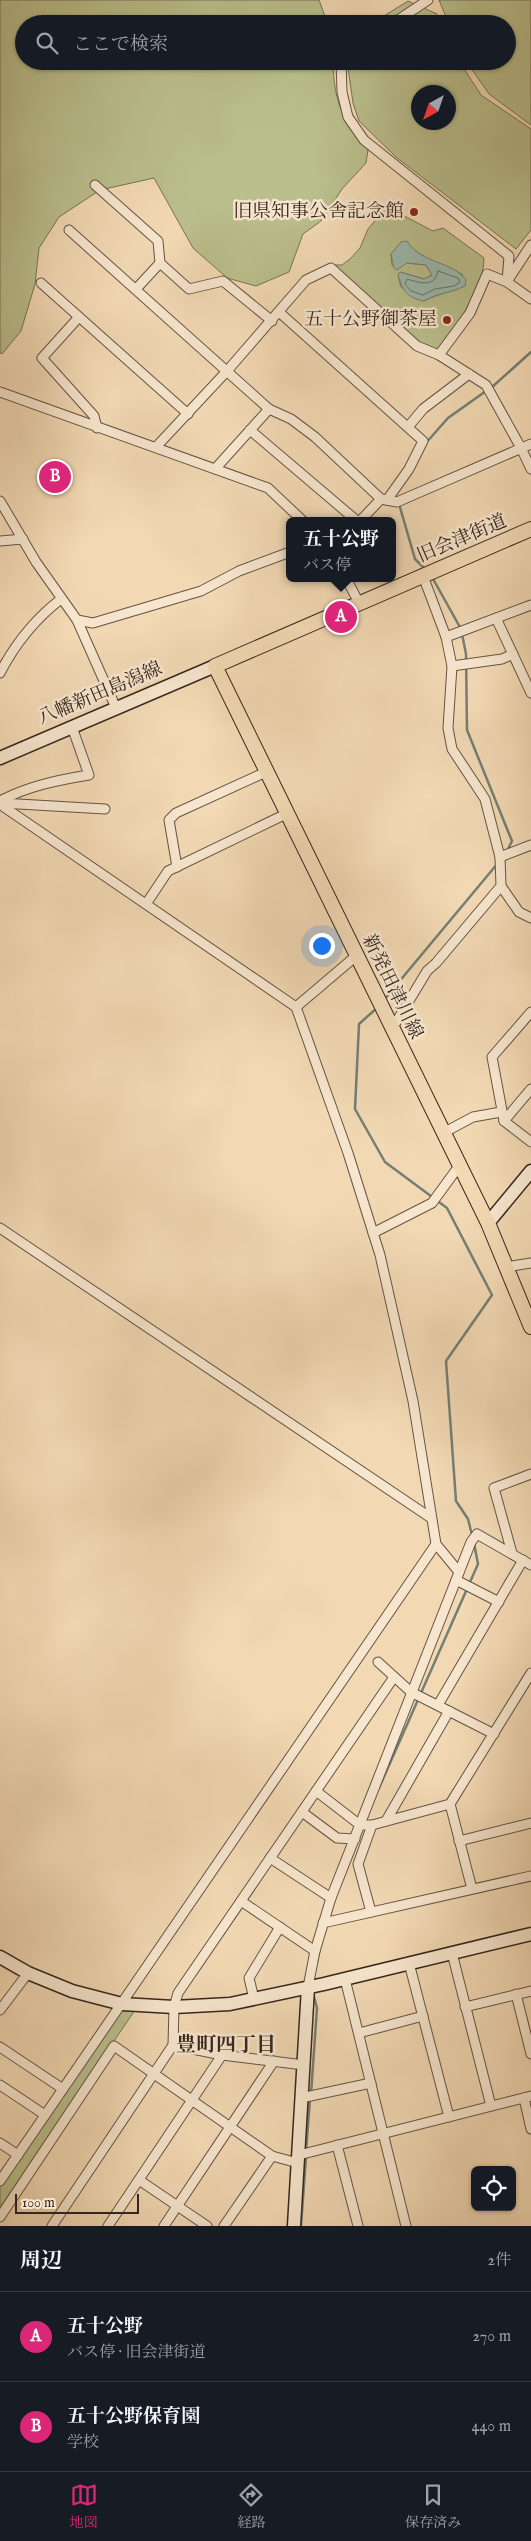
<!DOCTYPE html>
<html lang="ja">
<head>
<meta charset="utf-8">
<style>
  :root { --surface:#171b24; --page:#242831; --text:#f1f3f6; --muted:#9ea1a6; --line:#363941; --accent:#db2777 }
  body { margin:0; font-family:"IM FELL English","Noto Serif JP",serif; background:var(--page); color:var(--text) }
  .controls { position:absolute; right:15px; bottom:15px; display:grid; overflow:hidden; border-radius:8px; box-shadow:0 1px 4px #0004 }
  .controls button { width:45px; height:45px; display:grid; place-items:center; padding:0; border:0; border-bottom:1px solid var(--line); background:var(--surface); color:var(--text); font:25px sans-serif }
  .compass { position:absolute; left:411px; top:85px; width:45px; height:45px; border-radius:50%; background:var(--surface); box-shadow:0 1px 4px #0004; rotate:220deg }
  .scale { position:absolute; left:15px; bottom:12px; width:124px; box-sizing:border-box; padding-left:5px; border:2px solid #36261e; border-top:0; font-size:14px; line-height:18px; white-space:nowrap; color:#36261e; -webkit-text-stroke:4px #f7e6ce; paint-order:stroke }
  .you { position:absolute; left:321px; top:945px; width:18px; height:18px; margin:-12px; border:4px solid #fff; border-radius:50%; background:#1a73e8; box-shadow:0 0 0 8px #1a73e833 }
  .badge { display:grid; place-items:center; width:32px; height:32px; border-radius:50%; background:var(--accent); color:#fff; font-size:16px; font-weight:700 }
  .pin { position:absolute; translate:-50% -50%; border:2px solid #fff; box-shadow:0 1px 5px #0006 }
  .popup { position:absolute; left:286px; top:517px; width:110px; height:65px; box-sizing:border-box; display:grid; place-content:center; border-radius:8px; background:var(--surface); filter:drop-shadow(0 1px 4px #0005); font-size:16px; white-space:nowrap; color:var(--muted) }
  .popup b { font-size:19px; color:var(--text) }
  .popup::after { content:''; position:absolute; left:50%; top:100%; margin-left:-10px; border:10px solid transparent; border-top-color:var(--surface) }
  .list { margin:0; padding:0; list-style:none }
  h2 { display:flex; justify-content:space-between; align-items:center; height:65px; margin:0; padding:0 20px; font-size:21px }
  h2 small { font-size:16px; font-weight:400; color:var(--muted) }
  .list li { display:grid; grid-template-columns:32px 1fr auto; gap:15px; align-items:center; box-sizing:border-box; height:90px; padding:0 20px; border-top:1px solid var(--line) }
  .list b { display:block; font-size:19px; white-space:nowrap }
  .list p { margin:0; font-size:16px; white-space:nowrap; color:var(--muted) }
  .list em { font-size:16px; font-style:normal; color:var(--muted) }
  .icon { flex:none; width:28px; height:28px; fill:none; stroke:currentColor; stroke-width:2; stroke-linecap:round; stroke-linejoin:round }
  .map { position:relative; flex:none; width:531px; height:2226px; overflow:hidden }
  .search { position:absolute; background:var(--surface); box-shadow:0 1px 4px #0004; left:15px; right:15px; top:15px; height:55px; display:flex; align-items:center; gap:12px; box-sizing:border-box; padding:0 18px; border-radius:28px; color:var(--muted); font-size:19px }
  .sheet { height:245px; background:var(--surface) }
  nav { display:flex; justify-content:space-around; align-items:center; box-sizing:border-box; height:70px; border-top:1px solid var(--line); background:var(--surface); font-size:14px; color:var(--muted) }
  nav a { display:grid; justify-items:center; gap:2px }
  nav .on { color:var(--accent) }
  .map>svg:first-child { display:block }
  .green { fill:#babf8d; stroke:#787256; fill-rule:evenodd }
  .water { fill:#9bbaaf; stroke:#737f75 }
  .lines { fill:none; stroke-linecap:round; stroke-linejoin:round }
  .shore { stroke:#687066; stroke-width:1 }
  .stream { stroke:#737f75; stroke-width:2.5 }
  .street-casing { stroke:#655344; stroke-width:11 }
  .secondary-casing { stroke:#36261e; stroke-width:15 }
  .primary-casing { stroke:#36261e; stroke-width:16 }
  .street { stroke:#f7e6ce; stroke-width:9 }
  .secondary { stroke:#f7e6ce; stroke-width:12 }
  .primary { stroke:#f2d9b4; stroke-width:14 }
  .poi-dot { fill:#8f2418; stroke:#f7e6ce; stroke-width:2 }
  .labels { text-anchor:middle; dominant-baseline:central; stroke-width:5; stroke-linejoin:round; paint-order:stroke }
  .poi-label { font-size:19px; fill:#36261e; stroke:#f7e6ce; text-anchor:end }
  .street-label { font-size:19px; fill:#36261e; stroke:#f7e6ce }
  .neighbourhood-label { font-size:20px; font-weight:bold; fill:#36261e; stroke:#f7e6ce }
</style>
</head>
<body>
<div class="map">
<svg width="531" height="2226" viewBox="0 0 531 2226">
  <rect width="100%" height="100%" fill="#f2d9b4"/>
  <filter id="stains"><feTurbulence type="fractalNoise" baseFrequency=".004" numOctaves="4"/><feColorMatrix values="0 0 0 0 .2 0 0 0 0 .09 0 0 0 0 .02 0 0 0 .5 -.17"/></filter>
  <radialGradient id="worn" r=".72"><stop offset=".6" stop-color="#630" stop-opacity="0"/><stop offset="1" stop-color="#630" stop-opacity=".3"/></radialGradient>
  <g class="green">
    <path d="M0,0H319L328,24H24V61H333C334,103 342,119 368,150L366,163L342,189L321,221L303,234L289,272L256,286L227,278L193,248L154,178L100,190L59,217L39,248L35,284L21,331L2,354L0,353Z"/>
    <polygon points="439,0 531,0 531,125 489,94 466,61 507,61 507,24 449,24"/>
    <polygon points="408,1 437,14 441,24 371,24"/>
    <path d="M347,61H459L481,95L531,129V230L516,249L396,157L359,121L353,103ZM418,92H448V122H418Z"/>
    <path d="M387,207L433,231L443,228L484,258C483,294 458,322 437,350L418,342L334,265H342L351,258L360,248L368,229ZM401,242L431,261L462,274L465,285C452,293 438,293 424,301L401,287L398,275L400,272L424,279L432,275L426,265L407,263L392,265L391,254Z"/>
    <polygon points="123,2006 137,2007 0,2210 0,2184"/>
  </g>
  <path class="water" d="M407,241C421,264 453,261 466,280L465,286C451,293 437,293 424,301C405,297 404,291 398,275L400,272L424,279L432,275L426,265L407,263L397,270L394,268L391,254L401,242Z"/>
  <g class="lines">
    <path class="shore" d="M438,271L458,278L460,282L454,286L435,289L423,295L411,291L405,284L407,279C420,283 435,288 438,271Z"/>
    <g class="stream">
      <polyline points="491,388 531,352"/>
      <polyline points="425,444 448,418 486,391"/>
      <polyline points="399,504 415,559 425,569"/>
      <polyline points="432,577 461,629"/>
      <polyline points="462,634 466,654 467,730 512,841 507,851"/>
      <polyline points="383,1001 498,863"/>
      <polyline points="378,1007 359,1024 355,1109 385,1162 447,1208 492,1295 446,1361 456,1501 468,1519 472,1535"/>
      <polyline points="379,1788 478,1564 474,1543"/>
      <polyline points="317,1962 320,1948"/>
      <polyline points="311,2094 317,2008 313,1993"/>
      <polyline points="306,2151 310,2099"/>
      <polyline points="301,2226 306,2157"/>
    </g>
    <defs>
      <g id="street">
        <polyline points="392,24 428,0"/>
        <polyline points="341,61 342,92 348,117 364,140 509,256 507,282"/>
        <polyline points="95,185 158,241 160,263 189,289 223,281 272,321"/>
        <polyline points="69,230 269,409 291,419 315,437 381,499 397,502 531,444"/>
        <polyline points="508,280 531,245"/>
        <polyline points="41,283 188,414"/>
        <polyline points="136,289 160,263"/>
        <polyline points="279,312 423,441 409,469 387,500"/>
        <polyline points="79,317 42,358 94,416 97,428"/>
        <polyline points="439,355 470,313 487,274 507,282 531,299"/>
        <polyline points="0,392 268,488 303,521"/>
        <polyline points="408,427 423,409 469,374"/>
        <polyline points="250,430 357,521"/>
        <polyline points="156,447 227,371 306,280 331,268 417,346 439,355 486,385 521,448 531,469"/>
        <polyline points="215,469 269,409"/>
        <polyline points="0,501 36,562 77,620 116,708"/>
        <polyline points="360,521 381,499"/>
        <polyline points="0,541 23,539"/>
        <polyline points="346,578 359,603"/>
        <polyline points="496,618 531,693"/>
        <polyline points="77,620 93,623 201,591 239,571 290,552"/>
        <polyline points="446,637 531,605"/>
        <polyline points="452,666 502,659 513,654"/>
        <path d="M0,673C15,644 35,619 61,599"/>
        <polyline points="0,801 4,807 296,1007 348,1153 380,1255 413,1401 436,1544 459,1572"/>
        <path d="M0,801C28,786 58,780 89,775L72,727"/>
        <polyline points="1,803 105,809"/>
        <polyline points="500,857 531,845"/>
        <polyline points="177,867 169,820 176,813 266,772"/>
        <polyline points="501,886 519,912 531,918"/>
        <polyline points="146,904 168,871 286,814"/>
        <polyline points="296,1007 356,956"/>
        <polyline points="531,1012 492,1057 504,1121 531,1142"/>
        <polyline points="392,1029 427,971 436,963 501,886 500,857 485,799 452,749 448,728 452,666 446,637 423,576"/>
        <polyline points="504,1121 531,1089"/>
        <polyline points="443,1133 473,1117 501,1112"/>
        <polyline points="0,1228 431,1518"/>
        <polyline points="373,1233 432,1203 459,1166"/>
        <polyline points="506,1267 531,1263"/>
        <polyline points="512,1553 494,1488 531,1474"/>
        <polyline points="456,1580 499,1602"/>
        <polyline points="378,1662 411,1692 494,1734"/>
        <polyline points="438,1705 523,1560"/>
        <polyline points="316,1791 360,1825 372,1825 450,1804 531,1673"/>
        <polyline points="450,1804 472,1889"/>
        <polyline points="302,1812 337,1838 355,1839"/>
        <polyline points="386,1821 449,1711"/>
        <polyline points="459,1841 531,1823"/>
        <polyline points="270,1858 331,1898"/>
        <polyline points="241,1901 315,1951"/>
        <polyline points="371,1912 358,1864 372,1825"/>
        <polyline points="323,1923 531,1876"/>
        <polyline points="452,1953 491,2106"/>
        <polyline points="409,1963 449,2117"/>
        <polyline points="345,1979 406,2226"/>
        <polyline points="308,1987 315,1951 331,1898 471,1542 477,1534 531,1565"/>
        <polyline points="516,1994 531,2054"/>
        <polyline points="254,1999 249,1978 280,1927"/>
        <polyline points="465,2007 531,1991"/>
        <polyline points="0,2010 28,1973"/>
        <polyline points="359,2033 423,2016"/>
        <polyline points="173,2045 174,2007 178,1993 394,1677"/>
        <polyline points="0,2047 63,2089"/>
        <polyline points="0,2085 45,2115"/>
        <polyline points="301,2098 371,2083"/>
        <polyline points="524,2098 531,2129"/>
        <polyline points="0,2143 18,2155"/>
        <polyline points="337,2145 358,2226"/>
        <polyline points="299,2155 531,2096"/>
        <polyline points="139,2180 207,2226"/>
        <polyline points="0,2181 436,1544"/>
        <polyline points="0,2217 114,2046 272,2156 298,2163"/>
        <polyline points="52,2226 173,2045 222,2055 304,2065"/>
        <polyline points="108,2226 222,2055"/>
        <polyline points="164,2226 274,2061"/>
        <polyline points="224,2226 272,2156"/>
      </g>
      <g id="secondary">
        <polyline points="0,758 215,666"/>
        <polyline points="488,1223 531,1171"/>
        <polyline points="0,1957 28,1973 72,1991 122,2004 174,2007 230,2004 324,1984 531,1934"/>
        <polyline points="294,2226 308,1987"/>
      </g>
      <polyline id="primary" points="531,529 215,666 488,1223 531,1327"/>
    </defs>
    <use href="#street" class="street-casing"/>
    <use href="#secondary" class="secondary-casing"/>
    <use href="#primary" class="primary-casing"/>
    <use href="#street" class="street"/>
    <use href="#secondary" class="secondary"/>
    <use href="#primary" class="primary"/>
  </g>
  <g class="poi-dot">
    <circle cx="414" cy="212" r="5"/>
    <circle cx="447" cy="320" r="5"/>
  </g>
  <g class="labels">
    <g class="poi-label">
      <text x="404" y="212">旧県知事公舎記念館</text>
      <text x="437" y="320">五十公野御茶屋</text>
    </g>
    <g class="street-label">
      <text transform="translate(462 539) rotate(-23)">旧会津街道</text>
      <text transform="translate(100 694) rotate(-23)">八幡新田島潟線</text>
      <text transform="translate(392 987) rotate(64)">新発田津川線</text>
    </g>
    <g class="neighbourhood-label">
      <text x="226" y="2045">豊町四丁目</text>
    </g>
  </g>
  <rect width="100%" height="100%" filter="url(#stains)"/>
  <rect width="100%" height="100%" fill="url(#worn)"/>
</svg>
<div class="controls">
<button><svg class="icon" aria-label="locate" viewBox="0 0 24 24"><circle cx="12" cy="12" r="6"/><path d="M12 2v4M12 18v4M2 12h4M18 12h4"/></svg></button>
</div>
<svg class="compass" viewBox="-18 -18 36 36"><path d="M0-13l5 13h-10z" fill="#e53935"/><path d="M0 13l5-13h-10z" fill="#9ea1a6"/></svg>
<div class="scale">100 m</div>
<div class="you"></div>
<div class="pin badge" style="left:341px;top:617px">A</div>
<div class="popup"><b>五十公野</b>バス停</div>
<div class="pin badge" style="left:55px;top:477px">B</div>
<div class="search"><svg class="icon" aria-label="search" viewBox="0 0 24 24"><circle cx="10" cy="10" r="6"/><path d="M15 15l6 6"/></svg>ここで検索</div>
</div>
<section class="sheet">
<h2>周辺<small>2件</small></h2>
<ul class="list">
<li><span class="badge">A</span><div><b>五十公野</b><p>バス停 · 旧会津街道</p></div><em>270 m</em></li>
<li><span class="badge">B</span><div><b>五十公野保育園</b><p>学校</p></div><em>440 m</em></li>
</ul>
</section>
<nav>
<a class="on"><svg class="icon" aria-label="map" viewBox="0 0 24 24"><path d="M3 6l6-2 6 2 6-2v14l-6 2-6-2-6 2zM9 4v14M15 6v14"/></svg>地図</a>
<a><svg class="icon" aria-label="directions" viewBox="0 0 24 24"><path d="M12 3l9 9-9 9-9-9zM9 14v-3h6M13 9l2 2-2 2"/></svg>経路</a>
<a><svg class="icon" aria-label="saved" viewBox="0 0 24 24"><path d="M7 4h10v16l-5-4-5 4z"/></svg>保存済み</a>
</nav>
</body>
</html>
